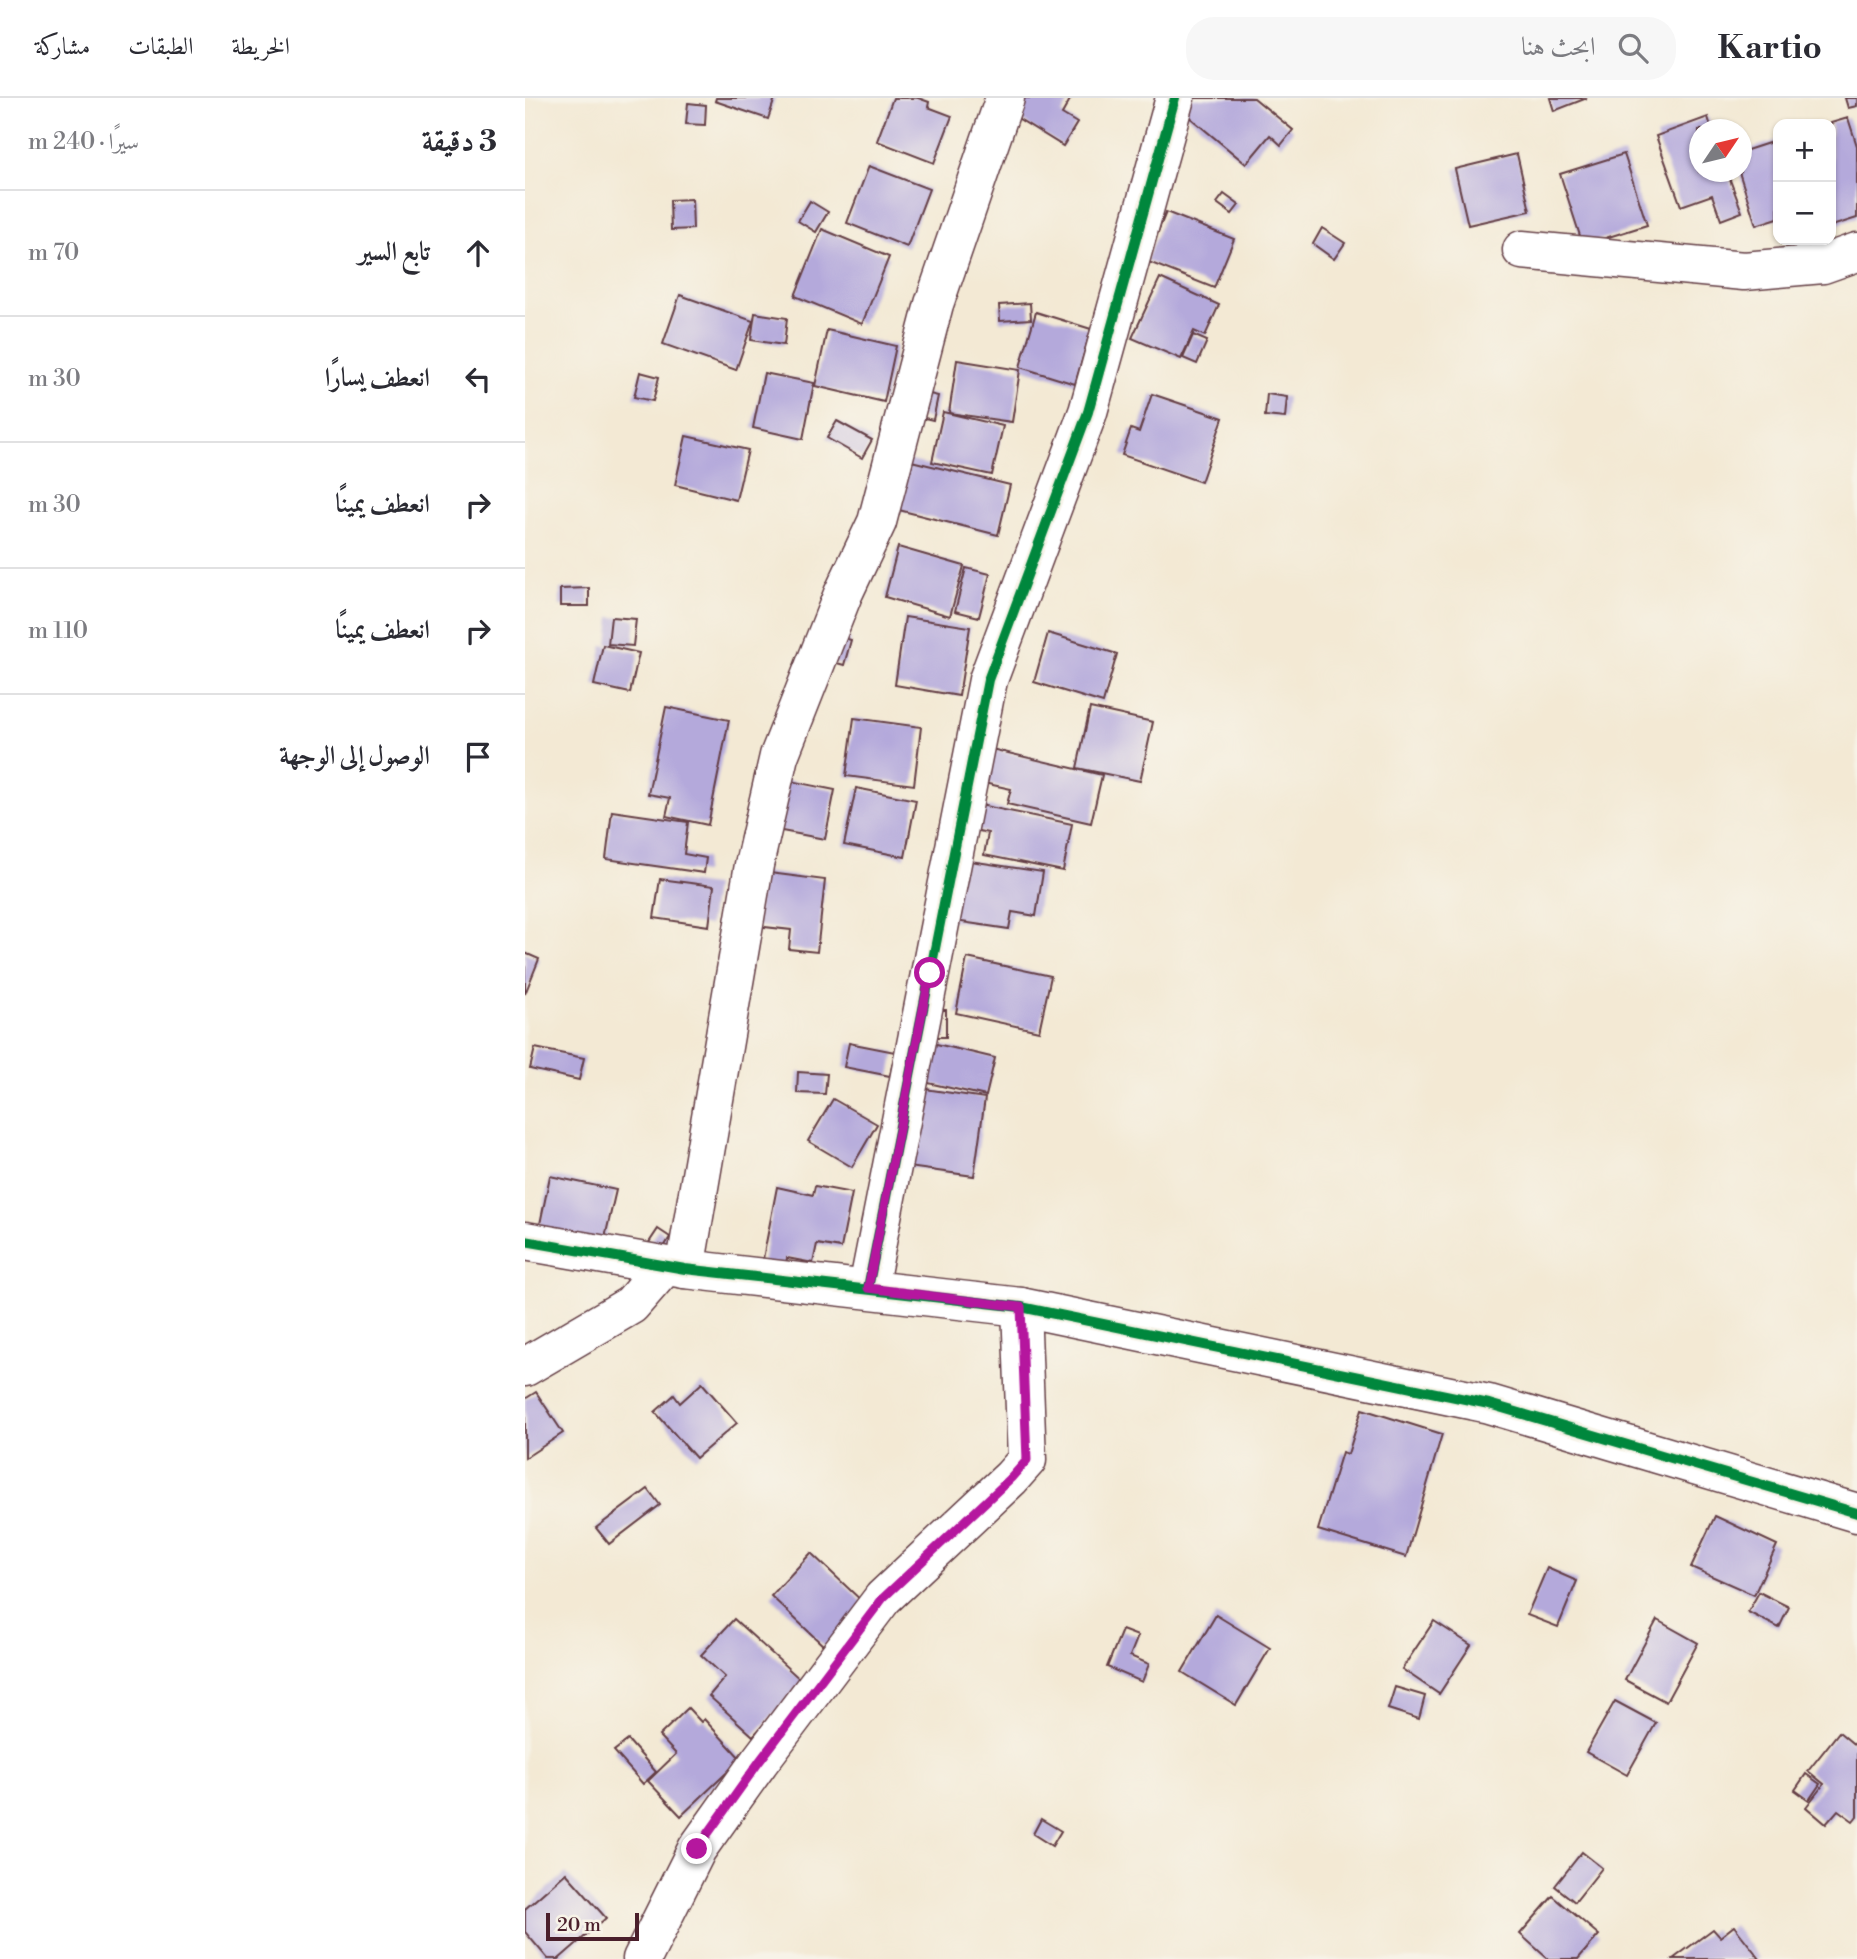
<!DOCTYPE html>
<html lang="ar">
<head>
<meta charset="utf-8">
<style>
  :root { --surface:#fff; --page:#f7f7f7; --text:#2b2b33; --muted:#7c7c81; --line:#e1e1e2 }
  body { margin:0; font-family:"Libre Bodoni",Amiri,serif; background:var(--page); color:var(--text); direction:rtl }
  .controls { position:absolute; right:21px; top:21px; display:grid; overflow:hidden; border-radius:14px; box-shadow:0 2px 5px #0004 }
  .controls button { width:63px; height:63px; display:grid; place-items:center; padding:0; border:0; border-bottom:2px solid var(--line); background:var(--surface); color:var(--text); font:35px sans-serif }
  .compass { position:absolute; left:1164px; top:21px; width:63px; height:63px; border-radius:50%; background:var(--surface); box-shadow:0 2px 5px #0004; rotate:55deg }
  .scale { position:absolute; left:21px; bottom:18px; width:93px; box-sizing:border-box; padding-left:7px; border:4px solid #4a1f2b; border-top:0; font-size:19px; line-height:24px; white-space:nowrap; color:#4a1f2b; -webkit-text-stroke:5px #f7f3e8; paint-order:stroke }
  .stop { position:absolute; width:21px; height:21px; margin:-16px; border:5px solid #b5179e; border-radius:50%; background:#fff }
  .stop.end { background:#b5179e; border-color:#fff; box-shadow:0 2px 7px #0008 }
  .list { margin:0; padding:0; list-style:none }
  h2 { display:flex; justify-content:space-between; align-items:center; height:91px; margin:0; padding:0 28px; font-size:30px }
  h2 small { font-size:23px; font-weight:400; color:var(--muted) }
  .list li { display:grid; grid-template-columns:46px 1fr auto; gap:21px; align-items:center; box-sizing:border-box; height:126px; padding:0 28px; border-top:2px solid var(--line) }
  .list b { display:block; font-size:26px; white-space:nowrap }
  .list em { font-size:23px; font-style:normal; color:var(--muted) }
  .icon { flex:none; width:38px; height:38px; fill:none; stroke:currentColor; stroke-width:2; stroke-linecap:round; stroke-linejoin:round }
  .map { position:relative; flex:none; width:1332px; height:1861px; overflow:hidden; direction:ltr }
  header { display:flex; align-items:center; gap:42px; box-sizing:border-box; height:98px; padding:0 35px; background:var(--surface); border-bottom:2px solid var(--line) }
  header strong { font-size:33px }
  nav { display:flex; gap:38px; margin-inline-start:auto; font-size:24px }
  .search { width:490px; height:63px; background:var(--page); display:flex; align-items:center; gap:18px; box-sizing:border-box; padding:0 24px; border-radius:28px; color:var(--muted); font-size:26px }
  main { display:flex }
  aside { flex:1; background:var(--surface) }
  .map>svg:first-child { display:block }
  .building { fill:#b4a9db }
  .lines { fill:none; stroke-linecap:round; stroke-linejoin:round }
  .minor-casing { stroke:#633d44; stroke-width:41 }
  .minor { stroke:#fff; stroke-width:38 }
  .cycleway-casing { stroke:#f7f3e8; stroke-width:15 }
  .cycleway { stroke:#00873e; stroke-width:10 }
  .route { stroke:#b5179e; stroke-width:9 }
</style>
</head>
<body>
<header>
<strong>Kartio</strong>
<div class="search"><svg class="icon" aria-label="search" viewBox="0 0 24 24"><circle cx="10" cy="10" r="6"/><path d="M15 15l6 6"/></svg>ابحث هنا</div>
<nav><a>الخريطة</a><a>الطبقات</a><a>مشاركة</a></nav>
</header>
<main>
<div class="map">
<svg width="1332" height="1861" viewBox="0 0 1332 1861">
  <rect width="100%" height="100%" fill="#f7f3e8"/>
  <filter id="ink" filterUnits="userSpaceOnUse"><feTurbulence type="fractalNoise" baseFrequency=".0143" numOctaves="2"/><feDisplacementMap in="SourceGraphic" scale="14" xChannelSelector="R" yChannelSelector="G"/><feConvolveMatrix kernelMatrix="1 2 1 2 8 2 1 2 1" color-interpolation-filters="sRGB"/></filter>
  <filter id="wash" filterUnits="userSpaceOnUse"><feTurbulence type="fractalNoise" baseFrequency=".00686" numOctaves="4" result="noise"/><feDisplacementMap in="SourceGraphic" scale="28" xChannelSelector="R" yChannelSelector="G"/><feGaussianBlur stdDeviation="1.57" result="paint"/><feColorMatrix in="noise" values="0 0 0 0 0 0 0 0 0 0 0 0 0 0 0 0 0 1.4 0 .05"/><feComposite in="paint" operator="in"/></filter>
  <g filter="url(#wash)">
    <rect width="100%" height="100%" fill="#f3e9d4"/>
    <g id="blocks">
      <g class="building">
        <polygon points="191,0 250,0 243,21 190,3"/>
        <polygon points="368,0 393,0 404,4 403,9 427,18 409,65 352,43"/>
        <polygon points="484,0 546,0 537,16 552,25 538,48 478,11"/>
        <polygon points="666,0 729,0 768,32 756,47 745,37 721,66 656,12"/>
        <polygon points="1025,0 1062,0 1029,13"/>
        <polygon points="1320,0 1332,0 1332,8 1323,10"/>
        <polygon points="163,5 181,7 180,27 161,26"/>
        <polygon points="1183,19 1187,32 1174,32 1174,74 1202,74 1217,114 1196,122 1187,97 1156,108 1131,38"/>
        <polygon points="1323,20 1332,48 1332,120 1307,128 1306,25"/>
        <polygon points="1253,42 1253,120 1231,127 1214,74 1216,74 1216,54"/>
        <polygon points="992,56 1005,113 943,127 930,71"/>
        <polygon points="1099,56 1122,127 1058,147 1035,76"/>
        <polygon points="344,68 404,91 382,149 322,125"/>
        <polygon points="699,96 714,107 707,116 692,105"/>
        <polygon points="167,101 168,131 146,132 145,102"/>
        <polygon points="285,103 303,114 291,134 273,123"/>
        <polygon points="641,114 709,141 689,190 621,163"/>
        <polygon points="797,130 820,145 809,161 788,146"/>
        <polygon points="297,131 364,159 337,226 270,198"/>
        <polygon points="635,180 694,207 680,238 669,233 656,261 607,240"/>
        <polygon points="155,197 228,223 211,272 138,246"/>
        <polygon points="505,205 506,221 475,223 474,207"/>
        <polygon points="511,214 566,231 550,286 495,269"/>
        <polygon points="230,215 262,220 259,247 226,242"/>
        <polygon points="302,232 371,248 359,304 290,288"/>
        <polygon points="668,237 682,243 672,266 658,260"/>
        <polygon points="432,262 495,272 487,324 424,315"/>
        <polygon points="115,274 134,279 128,303 109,299"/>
        <polygon points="239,275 289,285 278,341 228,330"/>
        <polygon points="388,292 413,298 408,322 383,316"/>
        <polygon points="627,296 698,320 676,384 597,357 606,331 614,334"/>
        <polygon points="742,296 762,299 760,320 740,318"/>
        <polygon points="418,314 478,328 467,377 407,364"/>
        <polygon points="312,323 347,342 337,360 302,340"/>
        <polygon points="161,338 223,352 211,402 150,387"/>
        <polygon points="374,360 485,387 473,437 362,409"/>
        <polygon points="373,449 439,468 425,518 360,499"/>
        <polygon points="441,470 465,476 454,519 430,513"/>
        <polygon points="64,490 64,508 35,508 35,491"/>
        <polygon points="86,519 111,521 108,548 83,546"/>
        <polygon points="380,519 445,529 434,598 370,587"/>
        <polygon points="523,535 592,556 578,605 509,584"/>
        <polygon points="308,537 326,542 319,567 301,562"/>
        <polygon points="78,547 114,555 105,595 69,587"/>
        <polygon points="141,609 204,622 183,727 141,718 145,700 123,696"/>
        <polygon points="565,610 628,624 615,683 552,670"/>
        <polygon points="329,620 396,629 389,687 321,678"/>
        <polygon points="462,650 577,677 566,725 482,706 486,691 454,684"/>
        <polygon points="255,681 310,692 300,741 246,731"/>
        <polygon points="331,690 391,702 380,759 319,747"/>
        <polygon points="445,705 547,726 538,773 459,757 463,735 440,730"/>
        <polygon points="87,713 163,724 159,756 181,760 179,775 81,761"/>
        <polygon points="432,761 518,774 511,818 487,814 484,831 423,822"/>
        <polygon points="237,774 300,782 292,854 264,851 266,832 231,828"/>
        <polygon points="135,781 189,788 184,828 129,820"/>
        <polygon points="0,855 14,861 0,896"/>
        <polygon points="442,860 526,878 514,933 431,915"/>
        <rect x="402" y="912" width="19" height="27"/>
        <polygon points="399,943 470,960 461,998 390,982"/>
        <polygon points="324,945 370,954 365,978 319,969"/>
        <polygon points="10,950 59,960 54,982 5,971"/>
        <polygon points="273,974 302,976 300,996 272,995"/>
        <polygon points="387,989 460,1000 449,1078 376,1068"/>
        <polygon points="308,1001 352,1026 327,1069 283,1043"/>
        <polygon points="25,1078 91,1092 79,1144 14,1131"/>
        <polygon points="290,1088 327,1095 316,1150 292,1146 288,1165 262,1160 258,1181 235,1176 252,1089 288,1097"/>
        <polygon points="133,1131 145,1139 136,1154 123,1146"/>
        <polygon points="177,1285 212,1325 171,1360 130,1314 149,1297 155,1305"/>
        <polygon points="11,1294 38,1335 0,1360 0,1301"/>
        <polygon points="837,1311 917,1336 881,1459 793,1432 817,1354 823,1356"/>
        <polygon points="123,1391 135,1407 84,1446 71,1430"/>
        <polygon points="1190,1418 1252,1447 1229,1497 1166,1469"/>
        <polygon points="286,1455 340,1506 300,1549 246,1498"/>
        <polygon points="1022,1470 1052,1483 1033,1529 1002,1517"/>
        <polygon points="1234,1494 1264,1509 1254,1530 1223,1514"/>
        <polygon points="691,1517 745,1550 711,1607 657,1574"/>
        <polygon points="209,1521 278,1584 228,1638 184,1598 200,1579 176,1557"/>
        <polygon points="1132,1522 1173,1545 1141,1604 1100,1582"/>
        <polygon points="909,1523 946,1547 914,1596 877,1571"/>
        <polygon points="597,1532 613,1538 605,1558 624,1566 617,1584 582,1569"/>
        <polygon points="870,1589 900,1598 894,1621 863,1611"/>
        <polygon points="1090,1603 1131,1625 1102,1677 1061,1654"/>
        <polygon points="163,1610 176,1624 179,1621 216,1661 156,1718 123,1683 151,1656 134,1638"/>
        <polygon points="1314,1634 1332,1649 1332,1718 1328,1723 1313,1712 1301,1726 1281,1709 1299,1686 1283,1673"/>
        <polygon points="103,1642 131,1674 118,1686 89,1653"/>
        <polygon points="1281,1676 1295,1686 1284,1702 1270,1692"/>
        <polygon points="516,1721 536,1733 527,1748 508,1736"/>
        <polygon points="1057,1754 1077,1770 1050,1804 1030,1788"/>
        <polygon points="41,1775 81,1820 34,1861 23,1861 0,1834 0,1811"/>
        <polygon points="1028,1798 1074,1837 1053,1861 1023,1861 995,1836"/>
        <polygon points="1209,1828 1235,1861 1148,1861 1188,1831 1195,1839"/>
      </g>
    </g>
  </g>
  <g filter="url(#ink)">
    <use href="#blocks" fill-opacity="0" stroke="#633d44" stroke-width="2"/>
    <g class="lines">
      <defs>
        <g id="minor">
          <polyline points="997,152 1219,173 1298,166 1332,154"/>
          <polyline points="0,1143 160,1171 496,1209 964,1306 1332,1415"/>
          <polyline points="160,1171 229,767 254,658 318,496 352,424 409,206 480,0"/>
          <polyline points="343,1190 463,582 563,314 650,0"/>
          <polyline points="0,1269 106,1207 140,1168"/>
          <polyline points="117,1861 172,1751 234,1664 358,1500 486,1380 502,1362 496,1209"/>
        </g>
      </defs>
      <use href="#minor" class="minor-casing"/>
      <use href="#minor" class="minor"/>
      <defs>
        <g id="cycleway">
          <polyline points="0,1143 160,1171 496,1209 964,1306 1332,1415"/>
          <polyline points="343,1190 463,582 563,314 650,0"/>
        </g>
      </defs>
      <use href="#cycleway" class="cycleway-casing"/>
      <use href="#cycleway" class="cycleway"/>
    </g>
  </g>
  <g class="lines" filter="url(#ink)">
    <polyline class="route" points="172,1751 234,1664 358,1500 486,1380 502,1362 496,1209 343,1190 405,875"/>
  </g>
</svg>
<div class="controls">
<button>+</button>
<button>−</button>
</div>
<svg class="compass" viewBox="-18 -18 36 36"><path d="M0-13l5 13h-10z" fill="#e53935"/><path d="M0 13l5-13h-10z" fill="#7c7c81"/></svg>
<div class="scale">20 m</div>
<div class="stop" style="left:405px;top:875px"></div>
<div class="stop end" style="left:172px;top:1751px"></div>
</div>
<aside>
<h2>3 دقيقة<small>سيرًا · 240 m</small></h2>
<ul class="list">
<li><svg class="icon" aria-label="ahead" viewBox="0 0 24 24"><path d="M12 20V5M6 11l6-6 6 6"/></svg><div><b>تابع السير</b></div><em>70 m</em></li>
<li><svg class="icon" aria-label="left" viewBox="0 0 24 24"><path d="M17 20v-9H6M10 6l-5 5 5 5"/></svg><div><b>انعطف يسارًا</b></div><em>30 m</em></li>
<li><svg class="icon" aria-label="right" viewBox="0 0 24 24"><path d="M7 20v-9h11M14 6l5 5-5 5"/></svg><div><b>انعطف يمينًا</b></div><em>30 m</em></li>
<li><svg class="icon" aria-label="right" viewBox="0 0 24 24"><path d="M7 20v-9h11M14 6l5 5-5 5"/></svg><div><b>انعطف يمينًا</b></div><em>110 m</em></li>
<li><svg class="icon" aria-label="arrive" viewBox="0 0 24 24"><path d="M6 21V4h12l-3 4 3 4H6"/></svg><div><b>الوصول إلى الوجهة</b></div></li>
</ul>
</aside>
</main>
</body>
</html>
